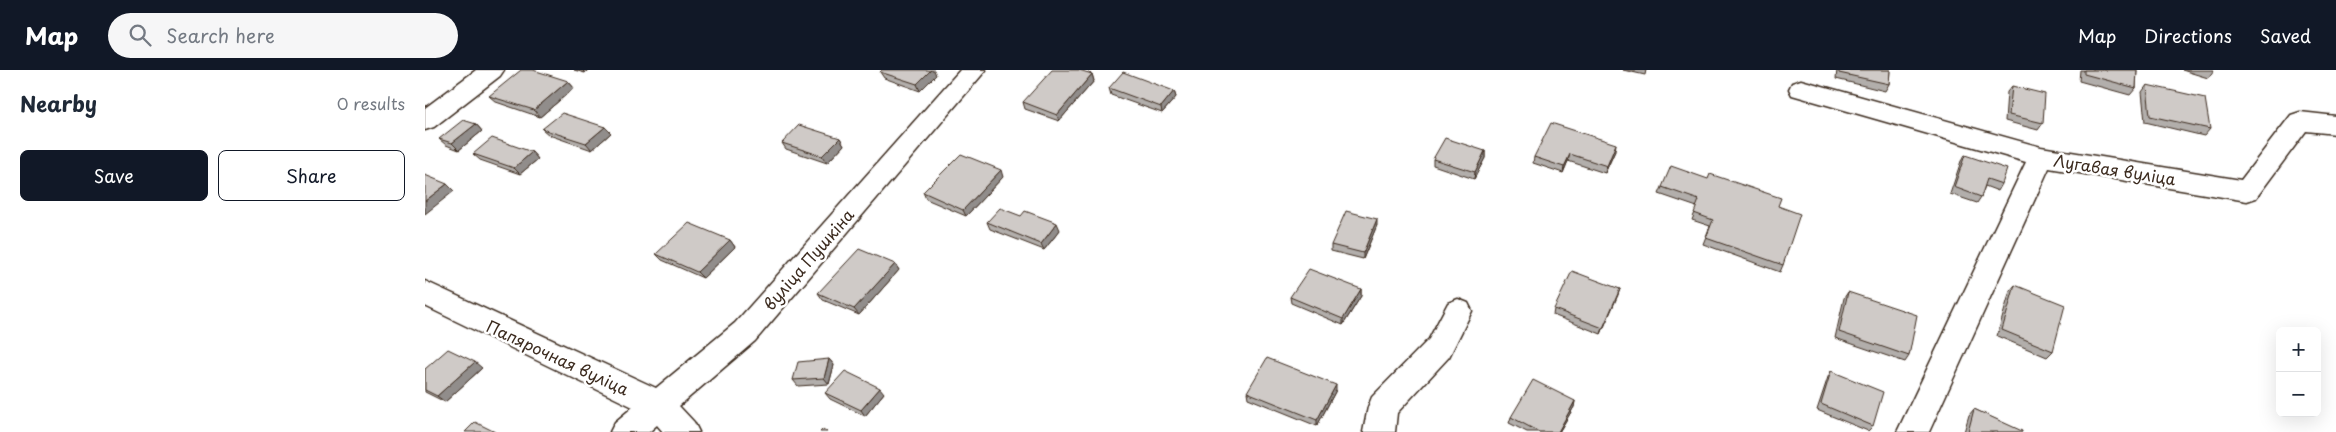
<!DOCTYPE html>
<html lang="en">
<head>
<meta charset="utf-8">
<style>
  :root { --surface:#fff; --page:#f6f6f7; --text:#1f2937; --muted:#747a83; --line:#e0e1e3; --accent:#111827 }
  body { margin:0; font-family:"Playpen Sans",sans-serif; background:var(--page); color:var(--text) }
  .controls { position:absolute; right:15px; bottom:15px; display:grid; overflow:hidden; border-radius:8px; box-shadow:0 5px 20px #0002 }
  .controls button { width:45px; height:45px; display:grid; place-items:center; padding:0; border:0; border-bottom:1px solid var(--line); background:var(--surface); color:var(--text); font:25px sans-serif }
  .list { margin:0; padding:0; list-style:none }
  h2 { display:flex; justify-content:space-between; align-items:center; height:65px; margin:0; padding:0 20px; font-size:21px }
  h2 small { font-size:16px; font-weight:400; color:var(--muted) }
  .actions { display:flex; gap:10px; padding:15px 20px }
  .actions a { flex:1; padding:11px 0; border:1px solid var(--accent); border-radius:8px; text-align:center; font-size:18px; color:var(--accent) }
  .actions .main { background:var(--accent); color:#fff }
  .icon { flex:none; width:28px; height:28px; fill:none; stroke:currentColor; stroke-width:2; stroke-linecap:round; stroke-linejoin:round }
  .map { position:relative; flex:none; width:1911px; height:362px; overflow:hidden }
  header { display:flex; align-items:center; gap:30px; box-sizing:border-box; height:70px; padding:0 25px; background:var(--accent); color:#fff }
  header strong { font-size:24px }
  nav { display:flex; gap:28px; margin-inline-start:auto; font-size:18px }
  .search { width:350px; height:45px; background:var(--page); display:flex; align-items:center; gap:12px; box-sizing:border-box; padding:0 18px; border-radius:28px; color:var(--muted); font-size:19px }
  main { display:flex }
  aside { flex:1; background:var(--surface) }
  .map>svg:first-child { display:block }
  .lines { fill:none; stroke-linecap:round; stroke-linejoin:round }
  .minor-casing { stroke:#3b2a1e; stroke-width:3 }
  .minor { fill:#fff; fill-rule:evenodd }
  .wall { fill:#b2aeab; stroke:#3b2a1e }
  .shaded-wall { fill:#918d8b; stroke:#3b2a1e }
  .building { fill:#cfcac7; stroke:#3b2a1e }
  .labels { text-anchor:middle; dominant-baseline:central; stroke-width:5; stroke-linejoin:round; paint-order:stroke }
  .street-label { font-size:16px; fill:#3b2a1e; stroke:#fff }
</style>
</head>
<body>
<header>
<strong>Map</strong>
<div class="search"><svg class="icon" aria-label="search" viewBox="0 0 24 24"><circle cx="10" cy="10" r="6"/><path d="M15 15l6 6"/></svg>Search here</div>
<nav><a>Map</a><a>Directions</a><a>Saved</a></nav>
</header>
<main>
<aside>
<h2>Nearby<small>0 results</small></h2>
<ul class="list">
</ul>
<div class="actions"><a class="main">Save</a><a>Share</a></div>
</aside>
<div class="map">
<svg width="1911" height="362" viewBox="0 0 1911 362">
  <rect width="100%" height="100%" fill="#fff"/>
  <filter id="ink" filterUnits="userSpaceOnUse"><feTurbulence type="fractalNoise" baseFrequency=".02" numOctaves="2"/><feDisplacementMap in="SourceGraphic" scale="10" xChannelSelector="R" yChannelSelector="G"/><feConvolveMatrix kernelMatrix="1 2 1 2 8 2 1 2 1" color-interpolation-filters="sRGB"/></filter>
  <g filter="url(#ink)">
    <g class="lines">
      <defs>
        <g id="minor">
          <polygon points="51,0 79,0 75,6 9,57 0,60 0,38"/>
          <polygon points="535,0 561,0 330,271 254,336 269,352 274,362 238,362 232,355 224,362 185,362 190,352 208,337 0,236 0,211 231,318 310,253"/>
          <polygon points="1376,10 1616,77 1816,110 1866,45 1875,42 1911,46 1911,64 1881,61 1831,128 1822,131 1624,98 1504,362 1472,362 1601,92 1367,25 1364,19 1367,13"/>
          <polygon points="1033,229 1043,233 1047,241 1024,287 972,343 970,362 938,362 943,337 947,327 1004,269 1023,233"/>
        </g>
      </defs>
      <use href="#minor" class="minor-casing"/>
      <use href="#minor" class="minor"/>
    </g>
    <g class="wall">
      <polygon points="149,0 163,0 160,3"/>
      <polygon points="1198,0 1221,0 1220,5"/>
      <polygon points="1412,0 1465,0 1464,14 1460,21 1411,9"/>
      <polygon points="1655,0 1712,0 1711,18 1705,25 1654,11"/>
      <polygon points="1757,0 1789,0 1783,8"/>
      <polygon points="455,2 511,5 495,21 459,8"/>
      <polygon points="667,4 669,11 634,51 600,39 598,32"/>
      <polygon points="143,11 149,18 115,47 71,32 64,26"/>
      <polygon points="1722,15 1785,59 1779,66 1720,52 1717,22"/>
      <polygon points="1587,16 1618,53 1613,60 1580,51 1582,22"/>
      <polygon points="684,18 749,21 751,27 737,43 686,25"/>
      <polygon points="51,54 57,61 34,80 21,75 14,69"/>
      <polygon points="180,57 186,63 167,80 124,65 117,59"/>
      <polygon points="415,68 419,75 402,93 361,79 357,73"/>
      <polygon points="1060,81 1060,88 1049,109 1008,95 1008,89"/>
      <polygon points="1190,81 1180,103 1143,91 1138,103 1108,93 1109,87"/>
      <polygon points="107,82 113,89 95,104 55,90 48,84"/>
      <polygon points="1540,85 1577,114 1573,121 1560,116 1556,127 1552,133 1525,124 1536,91"/>
      <polygon points="578,107 541,146 501,129 498,122"/>
      <polygon points="1237,117 1353,136 1358,195 1355,202 1278,174 1285,156 1267,150 1272,137 1234,124"/>
      <polygon points="562,152 635,160 619,180 565,159"/>
      <polygon points="952,155 938,189 906,181 906,175"/>
      <polygon points="305,170 310,177 278,208 237,190 231,184"/>
      <polygon points="470,194 474,200 434,245 398,230 393,223"/>
      <polygon points="1590,215 1628,281 1622,287 1572,266 1585,221"/>
      <polygon points="936,219 936,226 918,255 866,233 865,227"/>
      <polygon points="1195,219 1176,264 1128,245 1129,239"/>
      <polygon points="1423,222 1484,286 1480,292 1410,268 1419,228"/>
      <polygon points="404,289 409,295 404,314 373,316 368,310"/>
      <polygon points="57,298 20,332 0,322 0,299"/>
      <polygon points="1406,301 1448,356 1443,361 1392,340 1403,307"/>
      <polygon points="911,320 892,356 823,328 822,322"/>
      <polygon points="400,323 459,323 440,346 405,329"/>
      <polygon points="1150,331 1149,337 1134,362 1102,362 1084,353 1086,347"/>
      <polygon points="1549,339 1597,362 1539,362 1544,345"/>
    </g>
    <g class="shaded-wall">
      <polygon points="157,0 163,0 160,3"/>
      <polygon points="506,0 509,0 511,5 495,21 492,14"/>
      <polygon points="667,4 669,11 634,51 632,45"/>
      <polygon points="143,11 149,18 115,47 109,40"/>
      <polygon points="749,21 751,27 737,43 736,37"/>
      <polygon points="51,54 57,61 34,80 27,73"/>
      <polygon points="180,57 186,63 167,80 161,73"/>
      <polygon points="415,68 419,75 402,93 397,86"/>
      <polygon points="1191,74 1190,81 1180,103 1182,96"/>
      <polygon points="1060,81 1060,88 1049,109 1050,102"/>
      <polygon points="107,82 113,89 95,104 89,98"/>
      <polygon points="1145,84 1143,91 1138,103 1139,97"/>
      <polygon points="576,100 578,107 541,146 538,140"/>
      <polygon points="22,114 29,121 0,144 0,131"/>
      <polygon points="952,149 952,155 938,189 938,183"/>
      <polygon points="632,153 635,160 619,180 616,174"/>
      <polygon points="305,170 310,177 278,208 272,202"/>
      <polygon points="470,194 474,200 434,245 429,239"/>
      <polygon points="936,219 936,226 918,255 918,249"/>
      <polygon points="1195,219 1193,225 1176,264 1178,258"/>
      <polygon points="404,289 409,295 404,314 399,308"/>
      <polygon points="50,292 57,298 20,332 12,326"/>
      <polygon points="911,315 911,320 892,356 892,350"/>
      <polygon points="455,318 459,323 440,346 436,340"/>
      <polygon points="1150,331 1149,337 1134,362 1133,362"/>
    </g>
    <g class="building">
      <polygon points="96,0 108,0 143,11 109,40 64,26"/>
      <polygon points="457,0 506,0 492,14 455,2"/>
      <polygon points="627,0 654,0 667,4 632,45 598,32"/>
      <polygon points="1414,0 1465,0 1464,14 1414,3"/>
      <polygon points="1659,0 1712,0 1711,18 1659,4"/>
      <polygon points="698,2 749,21 736,37 684,18"/>
      <polygon points="1722,15 1780,28 1785,59 1725,46"/>
      <polygon points="1587,16 1620,24 1618,53 1584,45"/>
      <polygon points="137,43 180,57 161,73 117,59"/>
      <polygon points="38,50 51,54 27,73 14,69"/>
      <polygon points="1126,53 1191,74 1182,96 1145,84 1139,97 1109,87"/>
      <polygon points="374,55 415,68 397,86 357,73"/>
      <polygon points="67,68 107,82 89,98 48,84"/>
      <polygon points="1020,68 1060,81 1050,102 1008,89"/>
      <polygon points="536,84 576,100 538,140 498,122"/>
      <polygon points="1540,85 1582,99 1577,114 1562,109 1556,127 1529,117"/>
      <polygon points="1246,96 1283,109 1285,104 1356,128 1353,136 1375,144 1358,195 1281,168 1288,150 1269,143 1274,130 1237,117"/>
      <polygon points="0,105 22,114 0,131"/>
      <polygon points="575,138 596,146 600,141 632,153 616,174 562,152"/>
      <polygon points="921,141 952,149 938,183 906,175"/>
      <polygon points="264,153 305,170 272,202 231,184"/>
      <polygon points="434,179 470,194 429,239 393,223"/>
      <polygon points="884,199 936,219 918,249 865,227"/>
      <polygon points="1147,201 1195,219 1178,258 1129,239"/>
      <polygon points="1590,215 1640,235 1628,281 1577,260"/>
      <polygon points="1423,222 1492,245 1484,286 1414,262"/>
      <polygon points="23,279 50,292 12,326 0,320 0,299"/>
      <polygon points="842,288 911,315 892,350 822,322"/>
      <polygon points="404,289 399,308 368,310 373,292"/>
      <polygon points="420,301 455,318 436,340 400,323"/>
      <polygon points="1406,301 1458,322 1448,356 1396,334"/>
      <polygon points="1108,310 1150,331 1133,362 1114,362 1086,347"/>
      <polygon points="1549,339 1597,361 1597,362 1543,362"/>
      <polygon points="50,352 70,362 40,362"/>
      <polygon points="398,359 402,362 395,362"/>
    </g>
  </g>
  <g class="labels">
    <g class="street-label">
      <text transform="translate(1690 99) rotate(9)">Лугавая вуліца</text>
      <text transform="translate(383 189) rotate(-49)">вуліца Пушкіна</text>
      <text transform="translate(133 287) rotate(25)">Папярочная вуліца</text>
    </g>
  </g>
</svg>
<div class="controls">
<button>+</button>
<button>−</button>
</div>
</div>
</main>
</body>
</html>
